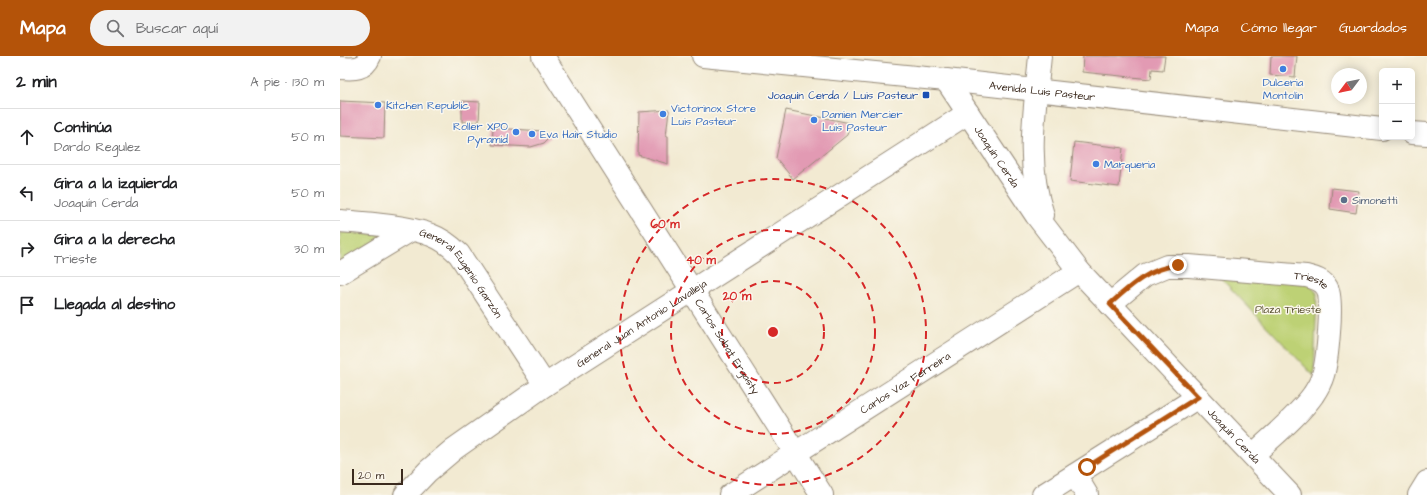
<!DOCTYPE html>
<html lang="es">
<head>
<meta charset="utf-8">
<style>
  :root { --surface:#fff; --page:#f2f2f2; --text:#202124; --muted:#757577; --line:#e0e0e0; --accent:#b45309 }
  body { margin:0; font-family:"Architects Daughter",sans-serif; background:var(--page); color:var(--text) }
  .controls { position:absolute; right:12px; top:12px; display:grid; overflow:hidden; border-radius:6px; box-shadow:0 2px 10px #0003 }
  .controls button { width:36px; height:36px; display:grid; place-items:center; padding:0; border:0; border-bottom:1px solid var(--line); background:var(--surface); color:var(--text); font:20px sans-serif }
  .compass { position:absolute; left:991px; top:12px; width:36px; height:36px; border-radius:50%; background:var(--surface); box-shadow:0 2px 10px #0003; rotate:238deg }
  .scale { position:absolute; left:12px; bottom:10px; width:51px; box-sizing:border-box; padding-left:4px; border:2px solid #3b2a1e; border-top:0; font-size:11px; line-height:14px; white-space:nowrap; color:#3b2a1e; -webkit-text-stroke:3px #fbf7ec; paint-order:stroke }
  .stop { position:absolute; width:12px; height:12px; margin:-9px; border:3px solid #b45309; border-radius:50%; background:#fff }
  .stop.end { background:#b45309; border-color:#fff; box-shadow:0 1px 4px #0008 }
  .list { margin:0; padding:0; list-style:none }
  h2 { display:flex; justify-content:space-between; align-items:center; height:52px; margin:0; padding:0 16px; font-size:17px }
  h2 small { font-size:13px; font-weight:400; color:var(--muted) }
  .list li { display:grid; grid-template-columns:26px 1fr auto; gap:12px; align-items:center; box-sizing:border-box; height:56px; padding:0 16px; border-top:1px solid var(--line) }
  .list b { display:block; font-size:15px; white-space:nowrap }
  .list p { margin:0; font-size:13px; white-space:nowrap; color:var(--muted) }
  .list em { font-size:13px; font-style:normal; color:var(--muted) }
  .icon { flex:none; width:22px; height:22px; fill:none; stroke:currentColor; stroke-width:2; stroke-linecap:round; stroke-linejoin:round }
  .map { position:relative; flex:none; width:1087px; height:439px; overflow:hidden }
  header { display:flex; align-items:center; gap:24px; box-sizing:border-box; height:56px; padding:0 20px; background:var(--accent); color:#fff }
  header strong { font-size:19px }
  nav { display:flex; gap:22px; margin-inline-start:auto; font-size:14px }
  .search { width:280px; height:36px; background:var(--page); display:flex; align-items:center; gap:10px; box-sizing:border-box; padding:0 14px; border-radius:22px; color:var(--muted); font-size:15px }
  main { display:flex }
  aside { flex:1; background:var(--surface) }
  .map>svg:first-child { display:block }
  .green { fill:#bdd175; stroke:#7c7e4a }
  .building { fill:#e29ab3 }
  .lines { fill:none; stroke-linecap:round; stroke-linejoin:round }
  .minor-casing { stroke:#968a78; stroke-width:24 }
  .major-casing { stroke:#968a78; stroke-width:24 }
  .minor { stroke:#fff; stroke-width:22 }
  .major { stroke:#fff; stroke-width:22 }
  .route { stroke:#b45309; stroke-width:5 }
  .ring { fill:none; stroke:#d62828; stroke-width:2; stroke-dasharray:7 5 }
  .shop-dot { fill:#3f7fe0; stroke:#fbf7ec; stroke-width:1.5 }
  .transit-dot { fill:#1a4fb4; stroke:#fbf7ec; stroke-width:1.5 }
  .service-dot { fill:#5c6f8a; stroke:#fbf7ec; stroke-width:1.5 }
  .labels { text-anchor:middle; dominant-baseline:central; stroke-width:3; stroke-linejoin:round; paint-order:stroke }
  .shop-label { font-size:11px; fill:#366cbe; stroke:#fbf7ec; text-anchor:start }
  .street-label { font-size:11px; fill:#3b2a1e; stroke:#fbf7ec }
  .transit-label { font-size:11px; fill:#164399; stroke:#fbf7ec; text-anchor:end }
  .service-label { font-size:11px; fill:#4e5e75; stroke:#fbf7ec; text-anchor:start }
  .park-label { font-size:11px; fill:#5c5434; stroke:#fbf7ec }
  .centre { fill:#d62828; stroke:#fbf7ec; stroke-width:2 }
  .ring-label { font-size:12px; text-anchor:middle; font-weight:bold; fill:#d62828; stroke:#fbf7ec; stroke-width:3; stroke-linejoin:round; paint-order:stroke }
</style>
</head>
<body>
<header>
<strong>Mapa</strong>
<div class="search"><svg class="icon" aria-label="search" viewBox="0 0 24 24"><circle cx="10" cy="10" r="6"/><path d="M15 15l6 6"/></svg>Buscar aquí</div>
<nav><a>Mapa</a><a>Cómo llegar</a><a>Guardados</a></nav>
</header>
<main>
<aside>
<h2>2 min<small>A pie · 130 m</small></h2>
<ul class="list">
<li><svg class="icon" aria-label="ahead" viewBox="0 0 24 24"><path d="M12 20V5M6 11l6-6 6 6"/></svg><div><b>Continúa</b><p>Dardo Regulez</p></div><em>50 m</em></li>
<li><svg class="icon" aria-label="left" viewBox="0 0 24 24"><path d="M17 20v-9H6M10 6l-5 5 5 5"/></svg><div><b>Gira a la izquierda</b><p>Joaquín Cerda</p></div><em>50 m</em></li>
<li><svg class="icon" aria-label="right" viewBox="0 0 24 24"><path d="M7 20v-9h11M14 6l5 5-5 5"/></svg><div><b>Gira a la derecha</b><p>Trieste</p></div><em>30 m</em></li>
<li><svg class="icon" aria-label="arrive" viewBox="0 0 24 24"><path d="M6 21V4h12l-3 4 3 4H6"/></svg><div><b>Llegada al destino</b></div></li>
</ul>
</aside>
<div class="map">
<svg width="1087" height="439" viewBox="0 0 1087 439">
  <rect width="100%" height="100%" fill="#fbf7ec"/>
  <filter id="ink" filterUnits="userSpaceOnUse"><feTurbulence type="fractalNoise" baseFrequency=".025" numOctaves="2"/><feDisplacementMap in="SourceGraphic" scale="8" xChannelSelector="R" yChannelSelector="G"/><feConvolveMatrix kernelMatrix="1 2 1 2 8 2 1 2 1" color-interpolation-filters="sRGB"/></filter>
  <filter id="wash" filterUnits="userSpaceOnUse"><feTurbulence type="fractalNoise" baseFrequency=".012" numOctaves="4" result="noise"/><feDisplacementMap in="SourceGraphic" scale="16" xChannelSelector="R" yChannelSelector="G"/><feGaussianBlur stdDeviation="0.9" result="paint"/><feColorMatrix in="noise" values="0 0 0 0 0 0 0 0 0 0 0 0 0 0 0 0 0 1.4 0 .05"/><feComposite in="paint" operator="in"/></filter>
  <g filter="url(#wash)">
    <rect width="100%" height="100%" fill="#f2ead2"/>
    <g class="green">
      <polygon points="0,176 46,179 0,208"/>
      <polygon points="875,216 969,228 977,237 974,320"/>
    </g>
    <g id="blocks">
      <g class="building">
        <polygon points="743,0 825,0 823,14 812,13 811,23 742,16"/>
        <polygon points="931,0 957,0 955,21 930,19"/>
        <polygon points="0,45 45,47 44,82 0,80"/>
        <polygon points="122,45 140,46 139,66 122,66"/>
        <polygon points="329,54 326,80 328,80 328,108 298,99 299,56"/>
        <polygon points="446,54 510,67 507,79 453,123 436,102"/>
        <polygon points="153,72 204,75 210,81 204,87 191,91 152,89"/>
        <polygon points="734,86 783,92 779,131 730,125"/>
        <polygon points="992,132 1019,135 1016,157 990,153"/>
      </g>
    </g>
  </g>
  <g filter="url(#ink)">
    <use href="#blocks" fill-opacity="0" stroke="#968a78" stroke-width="1"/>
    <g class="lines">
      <defs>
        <g id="minor">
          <path id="s1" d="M203,0L482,439"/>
          <path d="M700,0C695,54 685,106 703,159"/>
          <path d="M0,12C14,13 24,14 30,0"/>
          <path id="s2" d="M606,24L696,159L739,215L950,439"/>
          <path id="s3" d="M0,165C24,167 69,170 91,179C102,183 111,190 119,198L205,329"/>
          <polyline points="0,217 71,174"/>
          <path id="s4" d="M770,248L805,219L827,210H849L966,220C974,222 983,224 987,232C994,243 987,306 983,319C981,326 977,333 973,339C958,360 932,381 913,399"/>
          <polyline points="735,419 747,439"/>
          <path id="s5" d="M65,439L88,415L114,393L205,329L628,57"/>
          <path id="s6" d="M390,439L739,215"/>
          <polyline points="703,439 858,341"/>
          <polyline points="1079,439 1087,426"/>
        </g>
        <g id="major">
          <path id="s7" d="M363,0L606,24L1042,73"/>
          <polyline points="1072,77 1087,78"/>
        </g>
      </defs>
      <use href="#minor" class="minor-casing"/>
      <use href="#major" class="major-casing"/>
      <use href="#minor" class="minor"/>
      <use href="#major" class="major"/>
    </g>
  </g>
  <g class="lines" filter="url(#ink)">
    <path class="route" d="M747,411L858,341L770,248C791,229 810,212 838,209"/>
  </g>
  <g class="ring">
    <circle cx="433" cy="276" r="51"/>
    <circle cx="433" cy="276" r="102"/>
    <circle cx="433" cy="276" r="153"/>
  </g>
  <g class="shop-dot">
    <circle cx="943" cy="13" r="4"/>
    <circle cx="38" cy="49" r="4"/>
    <circle cx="323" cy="58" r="4"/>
    <circle cx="474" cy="64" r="4"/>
    <circle cx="176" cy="76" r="4"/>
    <circle cx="192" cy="78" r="4"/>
    <circle cx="756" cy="108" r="4"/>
  </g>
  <rect class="transit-dot" x="582" y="35" width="8" height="8" rx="2"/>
  <circle class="service-dot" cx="1004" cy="144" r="4"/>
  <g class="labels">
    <g class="shop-label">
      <text x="943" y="26" text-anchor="middle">Dulceria<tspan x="943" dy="13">Montolin</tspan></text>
      <text x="46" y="49">Kitchen Republic</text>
      <text x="331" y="52">Victorinox Store<tspan x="331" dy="13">Luis Pasteur</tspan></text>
      <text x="482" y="58">Damien Mercier<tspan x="482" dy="13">Luis Pasteur</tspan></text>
      <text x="168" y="70" text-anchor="end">Roller XPO<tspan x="168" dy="13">Pyramid</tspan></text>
      <text x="200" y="78">Eva Hair Studio</text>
      <text x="764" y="108">Marqueria</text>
    </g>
    <g class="street-label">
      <text stroke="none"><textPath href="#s7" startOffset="341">Avenida Luis Pasteur</textPath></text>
      <text stroke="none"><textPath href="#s2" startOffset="92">Joaquín Cerda</textPath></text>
      <text stroke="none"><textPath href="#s3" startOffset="141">General Eugenio Garzón</textPath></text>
      <text stroke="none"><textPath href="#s4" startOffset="215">Trieste</textPath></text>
      <text stroke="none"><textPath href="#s5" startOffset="293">General Juan Antonio Lavalleja</textPath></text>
      <text stroke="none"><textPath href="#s1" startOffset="344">Carlos Sabat Ergasty</textPath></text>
      <text stroke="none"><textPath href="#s6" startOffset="208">Carlos Vaz Ferreira</textPath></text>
      <text stroke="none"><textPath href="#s2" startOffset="459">Joaquín Cerda</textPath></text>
    </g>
    <g class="transit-label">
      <text x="578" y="39">Joaquín Cerda / Luis Pasteur</text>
    </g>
    <g class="service-label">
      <text x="1012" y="144">Simonetti</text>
    </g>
    <g class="park-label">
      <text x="948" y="253">Plaza Trieste</text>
    </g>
  </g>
  <circle cx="433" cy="276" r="6" class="centre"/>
  <g class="ring-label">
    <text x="325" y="172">60 m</text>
    <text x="361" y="208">40 m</text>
    <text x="397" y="244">20 m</text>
  </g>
</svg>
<div class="controls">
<button>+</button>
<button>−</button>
</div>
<svg class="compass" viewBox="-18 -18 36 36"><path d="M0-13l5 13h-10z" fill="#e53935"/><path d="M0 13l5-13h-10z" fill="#757577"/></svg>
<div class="scale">20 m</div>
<div class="stop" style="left:747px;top:411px"></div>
<div class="stop end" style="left:838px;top:209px"></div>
</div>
</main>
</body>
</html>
